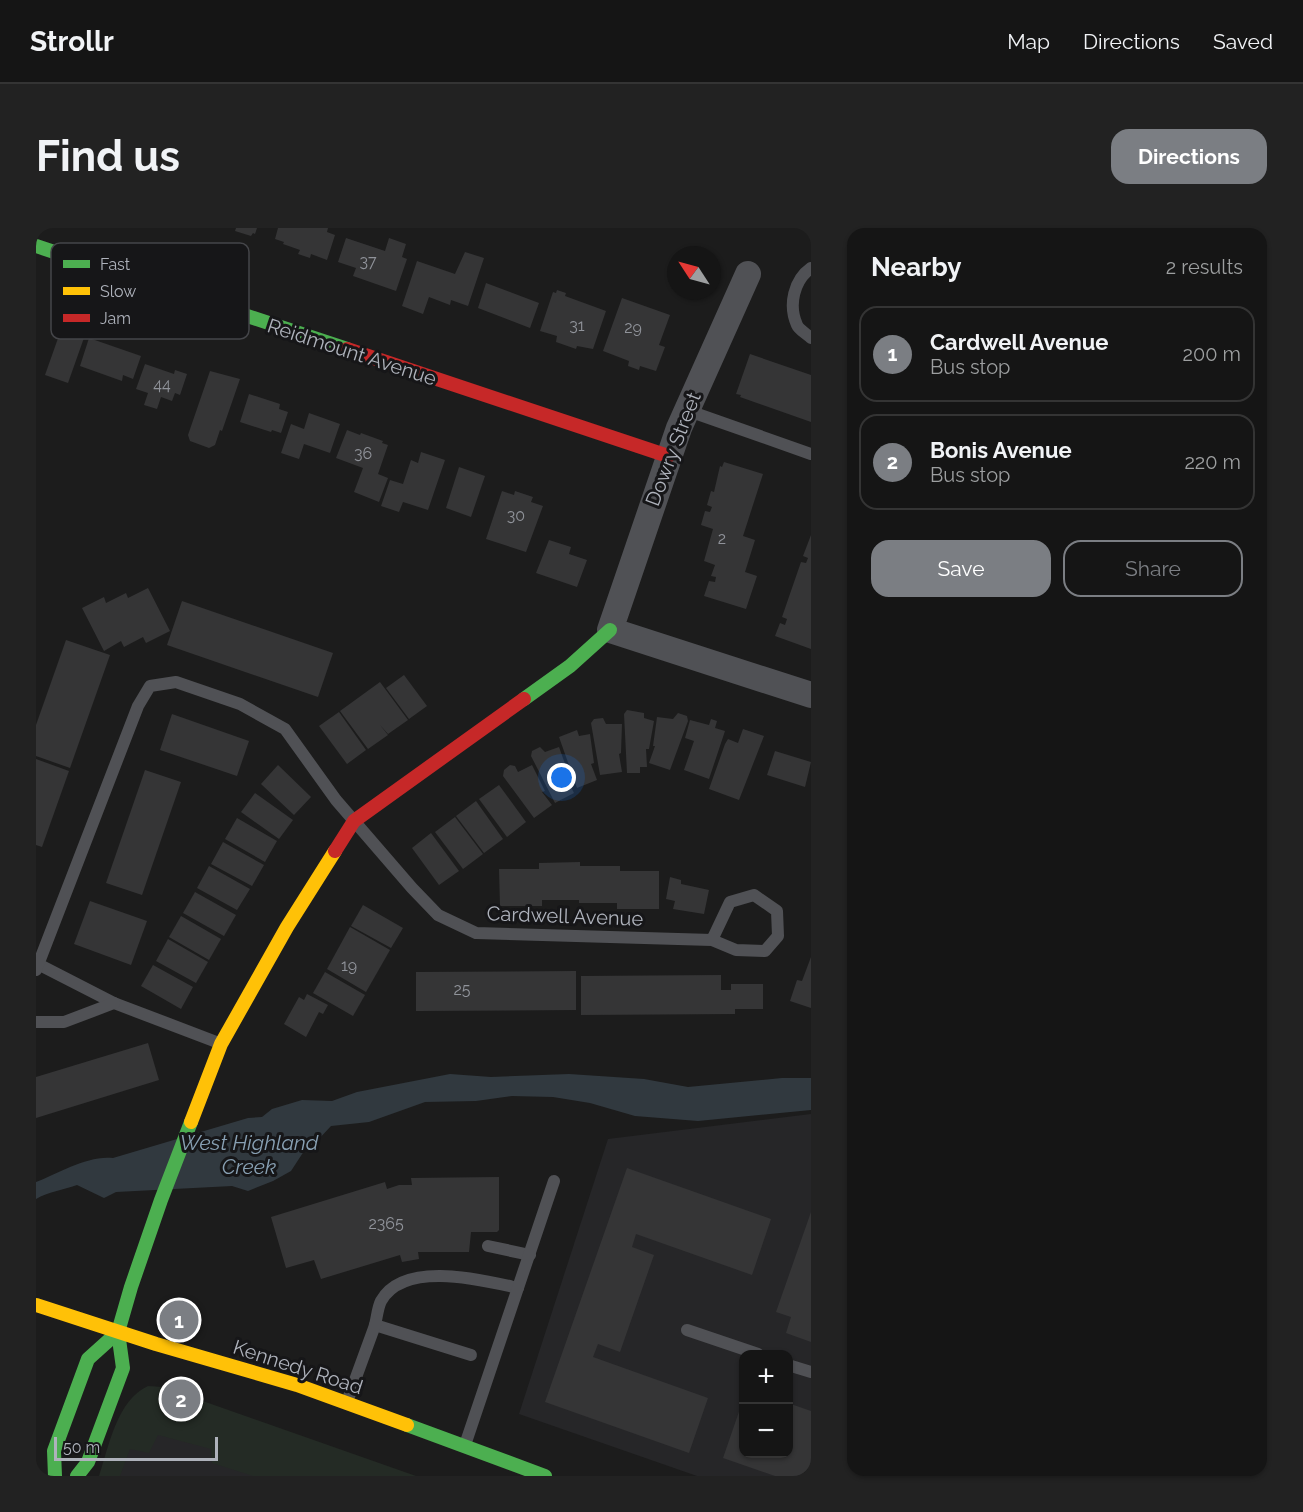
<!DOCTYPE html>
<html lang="en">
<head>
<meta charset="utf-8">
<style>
  :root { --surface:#151515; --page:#222; --text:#f1f3f6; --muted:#9d9fa0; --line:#343434; --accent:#7b7e83 }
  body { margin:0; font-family:Raleway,sans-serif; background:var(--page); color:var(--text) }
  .controls { position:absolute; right:18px; bottom:18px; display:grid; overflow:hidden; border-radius:12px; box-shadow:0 2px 4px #0004 }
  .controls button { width:54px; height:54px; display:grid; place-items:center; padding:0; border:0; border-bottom:2px solid var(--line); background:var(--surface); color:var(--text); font:30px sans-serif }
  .compass { position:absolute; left:631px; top:18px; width:54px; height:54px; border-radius:50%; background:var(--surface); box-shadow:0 2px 4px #0004; rotate:306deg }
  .scale { position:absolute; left:18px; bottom:15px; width:164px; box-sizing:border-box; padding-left:6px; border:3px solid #aeb2bb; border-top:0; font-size:16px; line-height:21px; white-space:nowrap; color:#aeb2bb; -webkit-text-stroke:4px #161618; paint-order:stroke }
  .you { position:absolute; left:526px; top:550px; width:21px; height:21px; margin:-15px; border:4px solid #fff; border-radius:50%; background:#1a73e8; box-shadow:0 0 0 9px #1a73e833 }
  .badge { display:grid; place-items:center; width:39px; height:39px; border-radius:50%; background:var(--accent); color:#fff; font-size:20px; font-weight:700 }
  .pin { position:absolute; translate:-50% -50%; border:3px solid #fff; box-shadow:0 2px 6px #0006 }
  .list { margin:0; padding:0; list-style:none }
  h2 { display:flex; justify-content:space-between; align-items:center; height:78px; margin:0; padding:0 24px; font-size:26px }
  h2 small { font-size:20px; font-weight:400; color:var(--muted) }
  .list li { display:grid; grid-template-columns:39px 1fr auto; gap:18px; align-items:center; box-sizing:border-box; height:96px; margin:0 12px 12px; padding:0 12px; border:2px solid var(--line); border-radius:18px }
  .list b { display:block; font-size:22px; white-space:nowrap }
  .list p { margin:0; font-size:20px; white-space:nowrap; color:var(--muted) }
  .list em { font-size:20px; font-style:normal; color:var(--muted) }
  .actions { display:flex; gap:12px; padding:18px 24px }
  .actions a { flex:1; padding:14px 0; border:2px solid var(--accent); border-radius:18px; text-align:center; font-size:21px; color:var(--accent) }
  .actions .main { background:var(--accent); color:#fff }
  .map { position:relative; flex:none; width:775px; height:1248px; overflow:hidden; border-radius:18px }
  header { display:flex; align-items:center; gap:36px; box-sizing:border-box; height:84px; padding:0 30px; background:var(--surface); border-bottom:2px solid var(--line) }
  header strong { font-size:28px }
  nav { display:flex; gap:33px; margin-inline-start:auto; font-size:21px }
  .intro { display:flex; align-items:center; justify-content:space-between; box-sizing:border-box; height:144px; padding:0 36px }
  h1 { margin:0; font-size:42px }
  .button { padding:15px 27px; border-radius:18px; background:var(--accent); color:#fff; font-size:21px; font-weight:700 }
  main { display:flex; gap:36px; padding:0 36px }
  aside { flex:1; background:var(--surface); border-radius:18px; box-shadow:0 2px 4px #0004 }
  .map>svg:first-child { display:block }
  .built { fill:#262628; fill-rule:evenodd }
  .green { fill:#242b25 }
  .water { fill:#31393f }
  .building { fill:#353536 }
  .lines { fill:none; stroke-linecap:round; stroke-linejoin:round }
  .lane { stroke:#505155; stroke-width:12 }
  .street { stroke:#505155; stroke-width:26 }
  .fast { stroke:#4caf50; stroke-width:14 }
  .slow { stroke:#ffc107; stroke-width:14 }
  .jam { stroke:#c62828; stroke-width:14 }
  .labels { text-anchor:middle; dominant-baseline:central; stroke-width:6; stroke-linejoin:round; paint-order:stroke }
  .number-label { font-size:16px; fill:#90939a }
  .street-label { font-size:20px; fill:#aeb2bb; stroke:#161618 }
  .water-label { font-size:21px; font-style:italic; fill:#88a0b3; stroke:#161618 }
  .key { fill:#161618; stroke:#444549; stroke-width:1.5 }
  .key-label { font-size:16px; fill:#aeb2bb }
</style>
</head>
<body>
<header>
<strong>Strollr</strong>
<nav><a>Map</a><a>Directions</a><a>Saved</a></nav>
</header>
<div class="intro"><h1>Find us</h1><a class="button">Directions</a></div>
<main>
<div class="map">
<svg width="775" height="1248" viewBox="0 0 775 1248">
  <rect width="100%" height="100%" fill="#1c1c1c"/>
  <g class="built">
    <path d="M775,886V1248H661L483,1186L572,911ZM708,1126H752V1226H708Z"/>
    <polygon points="106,1174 336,1248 82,1248"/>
  </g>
  <path class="green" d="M112,1158L127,1159L380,1248H217L176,1235L175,1221L122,1207L113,1225L94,1221L84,1248H63C73,1218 81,1172 112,1158Z"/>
  <path class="water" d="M414,846L455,849L533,846L608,851L652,859L746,850H775V882L662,893L599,888L554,875L517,869L476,868L440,873L389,874L333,894L295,898L281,913L270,920L255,943L237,953L212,963L196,958L80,964L68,970L41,957C27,962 12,964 0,971V954C23,945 52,927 77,930L212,890L226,889L236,881L266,872L296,873L321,864Z"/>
  <g class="building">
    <polygon points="200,0 221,0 219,6 217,5 215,8 199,3"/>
    <polygon points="242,0 292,0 291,4 299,7 291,32 275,26 274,30 262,26 264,22 247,16 248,14 239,11"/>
    <polygon points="310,10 349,23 353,10 370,16 366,29 371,31 360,63 317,48 320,40 302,34"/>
    <polygon points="429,24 448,30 432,78 415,72 414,77 393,69 387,86 366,78 381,33 419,46"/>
    <polygon points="450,55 503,75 494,100 442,80"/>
    <polygon points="521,62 530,65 529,68 570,83 557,121 541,118 540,121 520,114 521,108 504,103 517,64 520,65"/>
    <polygon points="586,70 634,87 623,117 629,119 620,143 604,138 603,142 592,138 593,133 567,123"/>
    <polygon points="26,99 49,107 32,155 9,147"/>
    <polygon points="53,110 105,128 97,151 87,147 86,153 44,138"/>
    <polygon points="714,126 775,147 775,194 704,169 705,167 700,166"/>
    <polygon points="109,136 138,146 139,142 151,146 144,167 139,165 136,173 125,169 121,181 108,177 112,165 100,161"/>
    <polygon points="174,143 204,151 186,203 184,202 179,217 173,220 154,213 152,207"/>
    <polygon points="213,166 244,176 243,181 252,184 245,205 236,202 235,204 204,194"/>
    <polygon points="273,185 304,196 294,225 268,216 263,231 245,225 255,196 268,201"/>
    <polygon points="311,202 324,207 325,205 347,213 346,215 352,217 342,246 352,250 343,274 318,264 327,240 300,230"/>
    <polygon points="385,224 409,232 392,282 367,274 363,284 345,278 354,252 367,256 375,232 382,235"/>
    <polygon points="688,234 727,246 707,308 719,312 709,344 721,348 710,381 668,368 673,353 679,354 680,349 675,348 679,337 668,333 677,301 665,297 669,283 674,284 676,279 671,277 675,263 678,264 684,238 686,239"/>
    <polygon points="423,239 449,248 435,289 410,280"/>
    <polygon points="466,263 478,267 479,263 497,269 495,274 507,278 490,324 450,311"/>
    <polygon points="775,307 775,421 739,408 744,395 749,397 751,391 746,389 765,334 770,335 772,330 767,328"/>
    <polygon points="513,312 535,319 533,326 551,332 541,359 500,345"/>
    <polygon points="112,360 134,403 110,415 107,409 88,419 85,413 68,423 46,380 68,369 70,375 90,365 92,370"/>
    <polygon points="146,373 297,425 282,469 131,417"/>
    <polygon points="30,412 74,427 34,540 0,528 0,497"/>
    <polygon points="368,447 391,478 373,491 350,460"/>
    <polygon points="344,454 372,492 352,506 344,497 352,507 332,521 304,483"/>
    <polygon points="591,482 608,485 608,490 618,493 613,521 610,521 611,539 604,539 604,545 591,545 588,486"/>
    <polygon points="303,484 330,522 311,536 283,498"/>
    <polygon points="642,485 651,488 652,493 634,542 613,535 619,518 617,518 621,489 637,491"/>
    <polygon points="136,486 213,513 201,548 124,522"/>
    <polygon points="567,490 570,496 586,496 585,525 583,526 586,544 564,547 555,495 558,491"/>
    <polygon points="675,491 681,493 679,500 689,503 673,551 648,542 658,513 649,510 654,492 673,497"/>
    <polygon points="707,501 728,508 703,572 673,561 689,516 692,511 702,515"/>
    <polygon points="541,502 543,508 554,506 558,535 555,536 561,552 541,560 523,509"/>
    <polygon points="504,519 509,524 523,519 533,547 530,549 538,565 519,575 495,528 496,523"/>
    <polygon points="739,523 775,534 769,559 731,547"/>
    <polygon points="0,531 33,543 6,619 0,617"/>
    <polygon points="242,537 275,569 258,587 225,556"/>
    <polygon points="474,537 479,538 482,544 496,537 509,563 506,564 516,577 498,590 467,548 468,542"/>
    <polygon points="109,542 145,554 106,667 70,655"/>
    <polygon points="463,557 490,594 471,609 443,571"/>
    <polygon points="219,565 257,592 243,611 205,584"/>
    <polygon points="440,573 467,611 448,625 420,588"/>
    <polygon points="419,589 447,626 427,641 399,604"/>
    <polygon points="201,590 241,613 229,634 189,611"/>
    <polygon points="395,605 423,643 403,657 376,620"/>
    <polygon points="187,614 228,637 216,658 175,636"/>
    <polygon points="544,634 544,638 584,638 584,643 623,643 623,681 581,681 581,675 543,675 543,672 506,672 506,678 464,678 463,641 503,641 503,635"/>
    <polygon points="173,638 214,661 201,682 161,660"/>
    <polygon points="634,649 645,652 645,656 673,662 668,686 637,681 639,673 630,671"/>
    <polygon points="159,664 200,687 188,708 147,685"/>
    <polygon points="54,673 111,693 95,737 38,716"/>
    <polygon points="327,677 367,700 355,720 315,698"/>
    <polygon points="145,688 185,711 173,732 133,709"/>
    <polygon points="314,699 354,722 330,764 291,741"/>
    <polygon points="132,711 172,734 160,755 120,733"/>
    <polygon points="775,729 775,780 754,773 761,752 766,753"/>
    <polygon points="117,737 157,759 145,781 105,758"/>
    <polygon points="540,743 540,782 380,783 380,744"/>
    <polygon points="289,744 329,767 317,788 277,765"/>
    <polygon points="685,747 685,762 695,762 695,756 727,756 727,781 699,781 699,786 545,787 545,748"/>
    <polygon points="271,766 292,777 287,786 283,784 270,809 248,796 263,769 268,772"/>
    <polygon points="112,815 123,852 0,890 0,849"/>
    <polygon points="591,940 735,991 716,1047 600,1006 596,1019 618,1027 584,1124 562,1116 557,1129 672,1170 653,1225 509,1174"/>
    <polygon points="463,949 463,1002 461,1004 435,1004 433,1024 382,1024 383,1031 366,1034 364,1027 285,1051 278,1032 250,1040 235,989 349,954 351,961 363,957 376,957 375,950"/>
    <polygon points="775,984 775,1114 750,1105 755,1089 740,1084"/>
    <polygon points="707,1172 708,1226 752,1226 752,1175 775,1183 775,1248 739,1248 687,1230"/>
  </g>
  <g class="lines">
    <g class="lane">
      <path d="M775,40C758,52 752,77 761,97C763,102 771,106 775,110"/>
      <polyline points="650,182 775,226"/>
      <polyline points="2,736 78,775 183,815"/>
      <polyline points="0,742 102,478 114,458 140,454 204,476 249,501 300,572 376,660 402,687 440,705 676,712 700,722 729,723 742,708 741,683 718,667 694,674 676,712"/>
      <polyline points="0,794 28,794 78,775"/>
      <polyline points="452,1018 494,1027"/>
      <polyline points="339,1097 435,1127"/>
      <polyline points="651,1102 722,1126"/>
      <polyline points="752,1137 775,1144"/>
      <path d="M311,1174C320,1149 329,1125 338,1100C341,1092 341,1081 345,1073C368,1032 446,1052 482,1060"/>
      <polyline points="429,1217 518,953"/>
    </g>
    <polyline class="street" points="712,46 643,200 574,402 775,467"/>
    <g class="fast">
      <polyline points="0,18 311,121"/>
      <polyline points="488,471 534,438 574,402"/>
      <polyline points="371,1197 509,1248"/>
      <polyline points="19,1248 18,1223 52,1131 82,1104"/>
      <polyline points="41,1248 52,1234 87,1140 82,1104 95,1059 125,972 155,894"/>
    </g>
    <g class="slow">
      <polyline points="155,894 185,816 251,699 299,623"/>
      <polyline points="0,1077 120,1116 261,1157 371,1197"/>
    </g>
    <g class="jam">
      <polyline points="311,121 632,228"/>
      <polyline points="299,623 318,593 488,471"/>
    </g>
  </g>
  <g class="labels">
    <g class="number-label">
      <text x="332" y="33">37</text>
      <text x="541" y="97">31</text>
      <text x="597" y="99">29</text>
      <text x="126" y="156">44</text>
      <text x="327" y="225">36</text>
      <text x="480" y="287">30</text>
      <text x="686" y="310">2</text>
      <text x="313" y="737">19</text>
      <text x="426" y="761">25</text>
      <text x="350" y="995">2365</text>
    </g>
    <g class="street-label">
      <text transform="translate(316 124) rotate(18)">Reidmount Avenue</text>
      <text transform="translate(637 221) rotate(-69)">Dowry Street</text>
      <text transform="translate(529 688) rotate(2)">Cardwell Avenue</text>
      <text transform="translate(262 1139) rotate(18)">Kennedy Road</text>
    </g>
    <g class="water-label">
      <text x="213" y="914">West Highland<tspan x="213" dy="24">Creek</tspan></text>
    </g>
  </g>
  <rect x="15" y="15" width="198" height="96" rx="9" class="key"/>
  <rect x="27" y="32" width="27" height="8" fill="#4caf50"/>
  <rect x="27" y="59" width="27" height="8" fill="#ffc107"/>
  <rect x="27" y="86" width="27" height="8" fill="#c62828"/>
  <g class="key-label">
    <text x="64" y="42">Fast</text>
    <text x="64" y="69">Slow</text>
    <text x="64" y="96">Jam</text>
  </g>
</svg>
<div class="controls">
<button>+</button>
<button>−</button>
</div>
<svg class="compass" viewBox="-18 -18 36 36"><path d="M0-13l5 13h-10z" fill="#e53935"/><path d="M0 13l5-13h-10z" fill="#9d9fa0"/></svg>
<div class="scale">50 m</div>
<div class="you"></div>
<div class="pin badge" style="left:143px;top:1092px">1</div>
<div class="pin badge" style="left:145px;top:1171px">2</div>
</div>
<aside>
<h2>Nearby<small>2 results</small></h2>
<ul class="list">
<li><span class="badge">1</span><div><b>Cardwell Avenue</b><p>Bus stop</p></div><em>200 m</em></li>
<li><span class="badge">2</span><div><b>Bonis Avenue</b><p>Bus stop</p></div><em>220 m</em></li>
</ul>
<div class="actions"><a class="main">Save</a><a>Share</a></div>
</aside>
</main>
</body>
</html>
